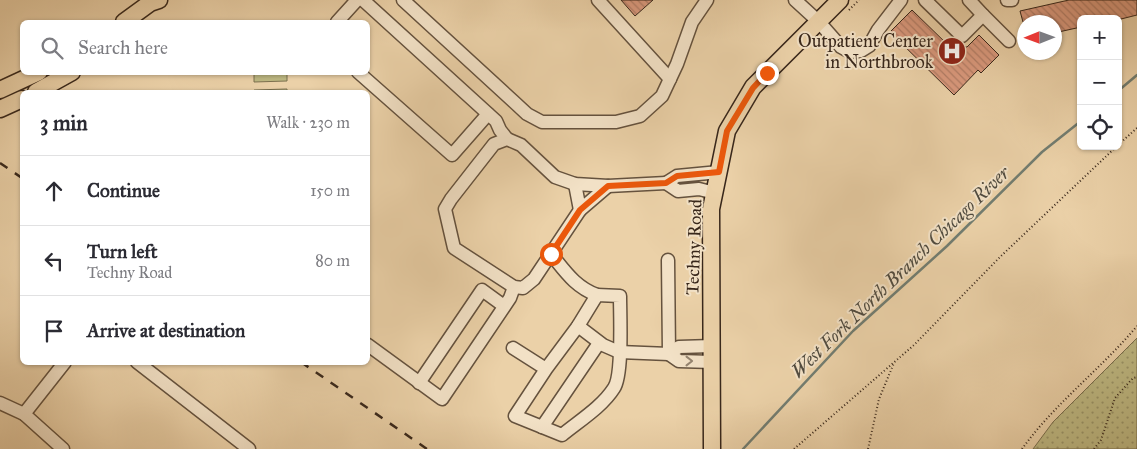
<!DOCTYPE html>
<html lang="en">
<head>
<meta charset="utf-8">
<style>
  :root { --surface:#fff; --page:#f7f7f7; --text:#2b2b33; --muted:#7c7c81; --line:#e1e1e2 }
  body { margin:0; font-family:"IM FELL Great Primer",serif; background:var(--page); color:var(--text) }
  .controls { position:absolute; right:15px; top:15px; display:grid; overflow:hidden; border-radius:8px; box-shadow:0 1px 4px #0004 }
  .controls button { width:45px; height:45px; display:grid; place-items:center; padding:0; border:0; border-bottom:1px solid var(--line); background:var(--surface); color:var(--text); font:25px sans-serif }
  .compass { position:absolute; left:1017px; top:15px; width:45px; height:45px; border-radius:50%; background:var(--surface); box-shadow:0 1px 4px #0004; rotate:269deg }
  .stop { position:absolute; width:15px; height:15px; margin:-11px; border:4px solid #ea580c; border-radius:50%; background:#fff }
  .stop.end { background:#ea580c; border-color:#fff; box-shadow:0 1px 5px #0008 }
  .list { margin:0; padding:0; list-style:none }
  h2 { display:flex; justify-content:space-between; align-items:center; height:65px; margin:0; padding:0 20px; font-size:21px }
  h2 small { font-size:16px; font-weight:400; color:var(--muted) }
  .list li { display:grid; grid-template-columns:32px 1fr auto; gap:15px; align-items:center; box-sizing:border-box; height:70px; padding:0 20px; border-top:1px solid var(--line) }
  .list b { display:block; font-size:19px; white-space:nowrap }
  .list p { margin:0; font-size:16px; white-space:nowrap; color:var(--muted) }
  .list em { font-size:16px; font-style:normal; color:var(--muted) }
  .icon { flex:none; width:28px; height:28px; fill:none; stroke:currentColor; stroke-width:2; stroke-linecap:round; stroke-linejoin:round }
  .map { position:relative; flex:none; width:1137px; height:449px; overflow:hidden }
  .search { position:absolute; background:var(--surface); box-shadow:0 1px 4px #0004; left:20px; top:20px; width:350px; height:55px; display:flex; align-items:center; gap:12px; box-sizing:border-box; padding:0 18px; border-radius:8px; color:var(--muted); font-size:19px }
  .panel { position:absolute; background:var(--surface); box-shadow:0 1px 4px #0004; left:20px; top:90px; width:350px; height:275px; border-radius:8px }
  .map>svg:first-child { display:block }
  .green { fill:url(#green-dots); stroke:#7b704f }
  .pitch { fill:#beb983; stroke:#7b704f }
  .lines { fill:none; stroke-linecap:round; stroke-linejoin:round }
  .stream { stroke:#727d71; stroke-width:2.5 }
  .building { fill:url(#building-back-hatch); stroke:#38271b }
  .minor-casing { stroke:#65523e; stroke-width:15 }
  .major-casing { stroke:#38271b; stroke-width:19 }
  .path { stroke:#38271b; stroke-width:2; stroke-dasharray:1 2.5; stroke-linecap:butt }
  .minor { stroke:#f2e1c6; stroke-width:12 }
  .major { stroke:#ebd1a8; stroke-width:16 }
  .rail { stroke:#38271b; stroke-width:2.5; stroke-dasharray:9 9; stroke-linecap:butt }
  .oneway { stroke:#958470 }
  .route { stroke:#ea580c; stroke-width:6 }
  .labels { text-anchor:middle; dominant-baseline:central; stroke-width:4; stroke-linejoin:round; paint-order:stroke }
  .poi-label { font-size:18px; fill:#38271b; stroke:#f2e1c6; text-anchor:end }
  .street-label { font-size:18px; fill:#38271b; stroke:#f2e1c6 }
  .water-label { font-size:19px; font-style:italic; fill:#504b3f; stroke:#f2e1c6 }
</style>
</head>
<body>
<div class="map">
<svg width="1137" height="449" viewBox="0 0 1137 449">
  <defs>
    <pattern id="green-dots" width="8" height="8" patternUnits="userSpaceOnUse" patternTransform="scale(1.25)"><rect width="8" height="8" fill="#beb983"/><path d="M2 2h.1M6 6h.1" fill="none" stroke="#9b966a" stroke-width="1.8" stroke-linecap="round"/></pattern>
    <pattern id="building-back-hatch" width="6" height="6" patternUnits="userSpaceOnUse" patternTransform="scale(1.25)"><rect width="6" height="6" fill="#da997d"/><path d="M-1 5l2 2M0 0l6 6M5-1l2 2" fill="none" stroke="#b27d66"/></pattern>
  </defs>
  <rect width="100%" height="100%" fill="#ebd1a8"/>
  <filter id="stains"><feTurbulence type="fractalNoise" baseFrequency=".004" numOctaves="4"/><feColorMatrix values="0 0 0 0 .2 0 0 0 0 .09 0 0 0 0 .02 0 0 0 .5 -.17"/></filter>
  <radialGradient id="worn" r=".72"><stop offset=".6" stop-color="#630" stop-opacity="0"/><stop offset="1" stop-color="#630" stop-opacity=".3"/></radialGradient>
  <polygon class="green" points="1137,338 1137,449 1033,449 1053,422"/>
  <g class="pitch">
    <polygon points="254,73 287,73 287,81 254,82"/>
    <polygon points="287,89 287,92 254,92 254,90"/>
  </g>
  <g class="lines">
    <g class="stream">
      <polyline points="1118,91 1137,75"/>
      <polyline points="743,449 853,331 947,246 1042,152 1081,121"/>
    </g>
  </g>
  <g class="building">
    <polygon points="621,0 653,0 635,16"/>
    <polygon points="1069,0 1137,0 1137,15 1121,19 1081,19 1081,27 1054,33 1054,22 1023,22 1020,11"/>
    <polygon points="912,10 949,46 967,47 979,35 999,55 981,73 978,70 954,95 890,32"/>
  </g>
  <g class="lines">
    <defs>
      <g id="minor">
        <polyline points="363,0 496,121 500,130 507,139"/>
        <polyline points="403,0 513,101 527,114 542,122 616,122 640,116 662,96 677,64 692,22 707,0"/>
        <polyline points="598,0 670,79"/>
        <polyline points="795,0 819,22 841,47 850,52 861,51 869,46 878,30 901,0"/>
        <polyline points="925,0 962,36 983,15 1009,41"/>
        <polyline points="969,0 983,15"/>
        <polyline points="1007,0 1012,0"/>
        <polyline points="337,22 357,0"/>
        <polyline points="358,72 452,155 488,114"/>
        <polyline points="575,184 580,210 608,186"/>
        <polyline points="715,193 699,189 678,191 666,183 677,176 719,172"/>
        <polyline points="580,210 534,279 523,288 514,287 454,248 445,209 451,199 494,144 507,139 521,145 555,177 575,184 608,186 666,183"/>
        <path d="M551,254C565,271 575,287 597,295"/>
        <polyline points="668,260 669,354"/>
        <polyline points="578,326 603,345 619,352 669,354 679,347 712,346"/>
        <polyline points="368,345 442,399 510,298 514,287"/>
        <path d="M513,348L546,369L515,416L562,435C579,421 602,407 614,388C623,375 620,315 620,296L597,295L578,326L546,369"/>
        <polyline points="669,354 679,361 712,362"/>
        <polyline points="137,362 249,449"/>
        <polyline points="419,383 482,290 504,306"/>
        <polyline points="0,403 24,414 63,449"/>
        <polyline points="24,414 65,362"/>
        <polyline points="542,427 599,343"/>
      </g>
      <g id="major">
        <polyline points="124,22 150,3 159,0"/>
        <polyline points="0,90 39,72"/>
        <polyline points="36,92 72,72"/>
        <polyline points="0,109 22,99"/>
        <polyline points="712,449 711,209 727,131 753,87 840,0"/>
      </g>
    </defs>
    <use href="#minor" class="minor-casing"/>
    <use href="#major" class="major-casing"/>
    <g class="path">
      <polyline points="849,10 859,0"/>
      <polyline points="1118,145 1137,128"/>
      <polyline points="794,449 914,345 1000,257 1117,146"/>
      <polyline points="868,449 879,399 894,363"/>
      <path d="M1022,449C1055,403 1101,369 1137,326"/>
      <polyline points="1094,449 1101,440 1115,398 1133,378 1137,377"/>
    </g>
    <use href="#minor" class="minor"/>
    <use href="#major" class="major"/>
    <g class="rail">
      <polyline points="0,163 22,178"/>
      <polyline points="301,362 427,449"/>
    </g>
  </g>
  <defs><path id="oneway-chevron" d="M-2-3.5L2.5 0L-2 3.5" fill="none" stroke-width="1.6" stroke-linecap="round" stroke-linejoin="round" transform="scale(1.25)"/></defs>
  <use class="oneway" href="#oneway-chevron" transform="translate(689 361)"/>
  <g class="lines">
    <polyline class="route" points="551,254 580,210 608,186 666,183 677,176 719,172 727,131 753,88 767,73"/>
  </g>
  <defs>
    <symbol id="hospital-disc" viewBox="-11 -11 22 22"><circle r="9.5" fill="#8f2418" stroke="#f2e1c6"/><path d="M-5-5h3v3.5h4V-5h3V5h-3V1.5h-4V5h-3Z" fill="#fff"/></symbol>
  </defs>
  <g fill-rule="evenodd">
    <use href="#hospital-disc" x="936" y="35" width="32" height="32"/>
  </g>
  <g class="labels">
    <g class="poi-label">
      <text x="933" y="41">Outpatient Center<tspan x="933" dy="21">in Northbrook</tspan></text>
    </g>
    <g class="street-label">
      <text transform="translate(694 247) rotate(-88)">Techny Road</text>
    </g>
    <g class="water-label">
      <text transform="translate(900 272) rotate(-44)">West Fork North Branch Chicago River</text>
    </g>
  </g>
  <rect width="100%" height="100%" filter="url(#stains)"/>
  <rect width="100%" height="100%" fill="url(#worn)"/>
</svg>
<div class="controls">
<button>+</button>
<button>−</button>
<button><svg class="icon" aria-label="locate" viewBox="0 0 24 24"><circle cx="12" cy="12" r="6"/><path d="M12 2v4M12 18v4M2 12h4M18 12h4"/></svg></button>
</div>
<svg class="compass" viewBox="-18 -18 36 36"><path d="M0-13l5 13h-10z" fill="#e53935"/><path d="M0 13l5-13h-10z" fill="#7c7c81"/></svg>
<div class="stop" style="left:551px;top:254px"></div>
<div class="stop end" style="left:767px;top:73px"></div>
<div class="search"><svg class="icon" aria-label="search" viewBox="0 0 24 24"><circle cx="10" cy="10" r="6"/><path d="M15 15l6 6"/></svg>Search here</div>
<section class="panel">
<h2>3 min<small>Walk · 230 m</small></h2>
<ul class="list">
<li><svg class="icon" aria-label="ahead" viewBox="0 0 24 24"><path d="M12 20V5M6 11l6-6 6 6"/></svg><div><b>Continue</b></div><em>150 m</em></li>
<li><svg class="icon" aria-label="left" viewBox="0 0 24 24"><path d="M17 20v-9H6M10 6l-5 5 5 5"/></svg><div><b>Turn left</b><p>Techny Road</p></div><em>80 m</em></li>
<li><svg class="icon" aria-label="arrive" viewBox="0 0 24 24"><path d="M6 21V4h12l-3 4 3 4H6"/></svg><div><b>Arrive at destination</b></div></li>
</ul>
</section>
</div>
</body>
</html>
